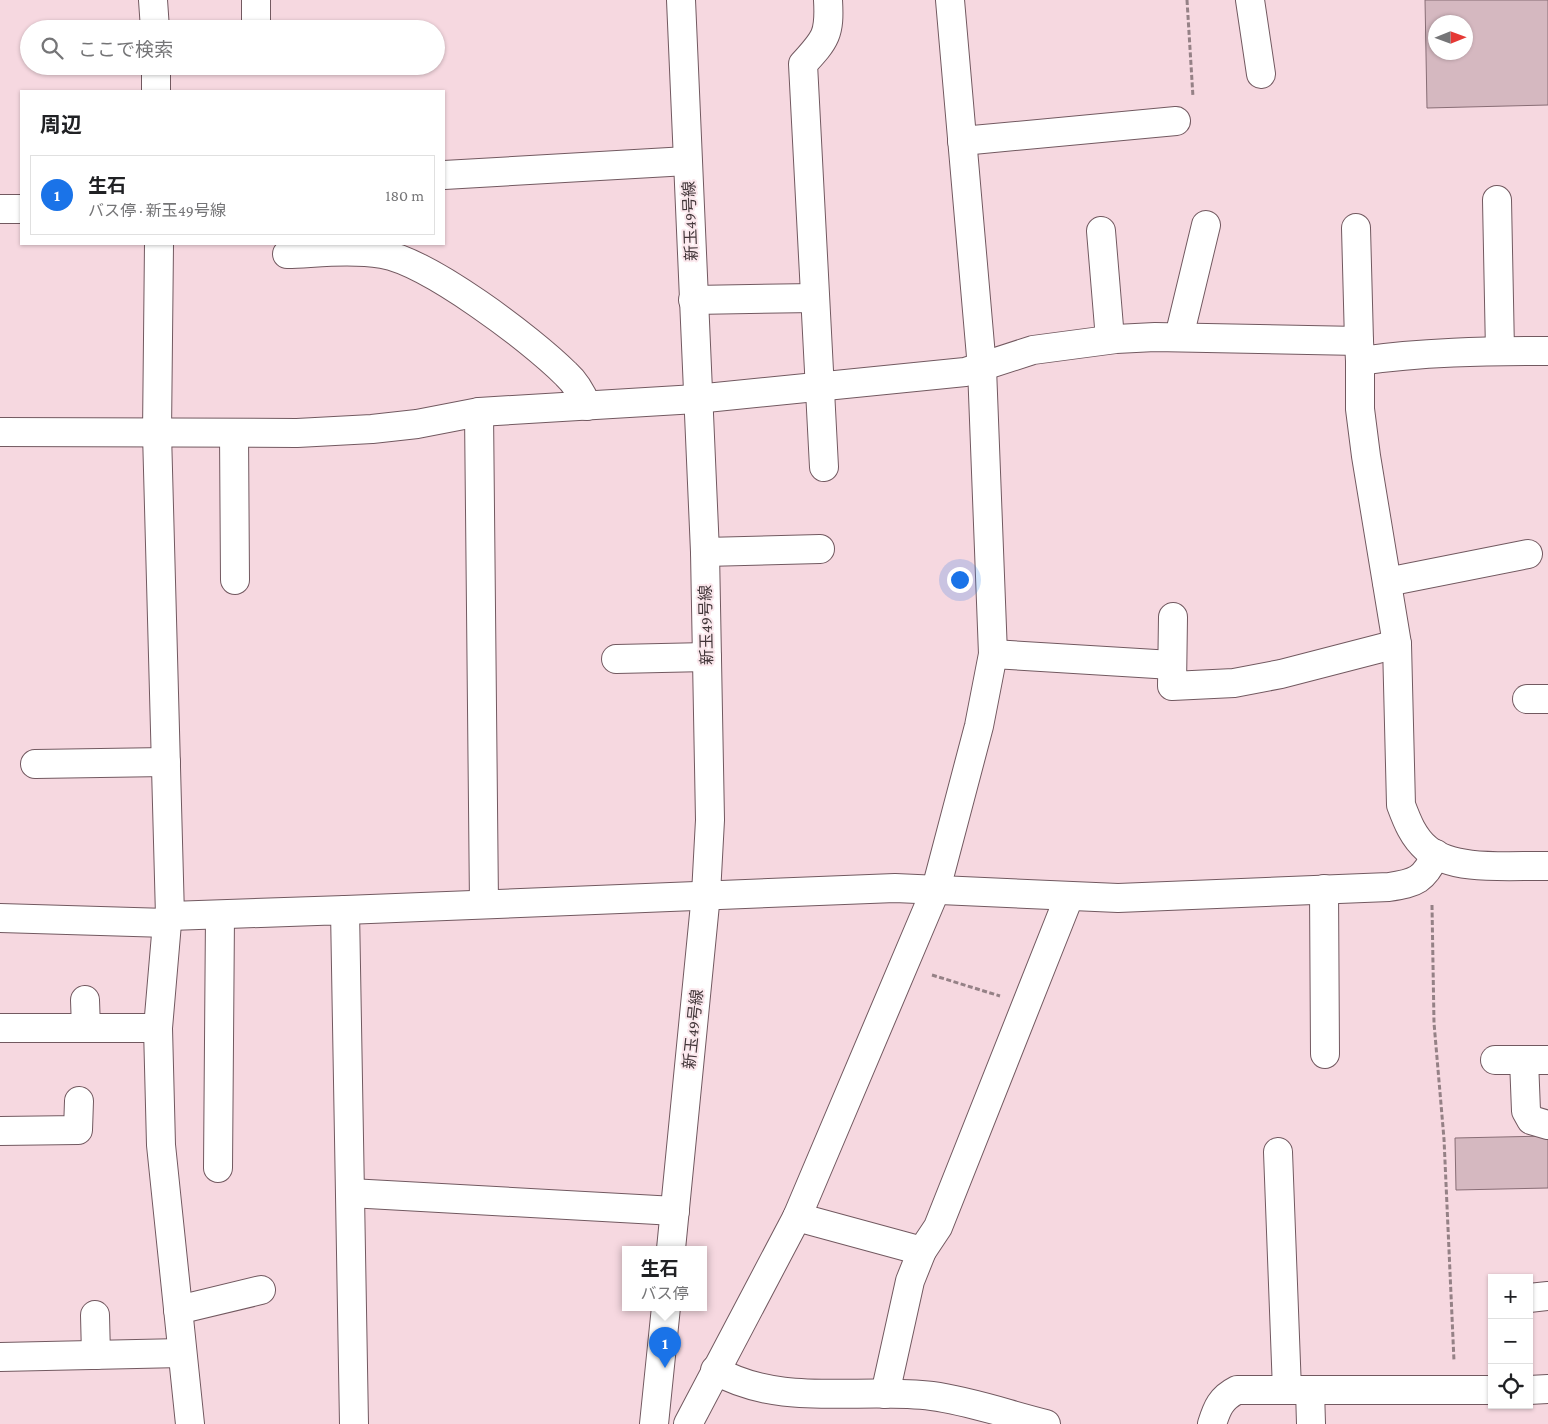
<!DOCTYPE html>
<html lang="ja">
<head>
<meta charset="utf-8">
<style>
  :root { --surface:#fff; --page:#f6f6f6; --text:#202124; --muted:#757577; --line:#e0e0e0; --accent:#1a73e8 }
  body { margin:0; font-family:"Crimson Pro","Noto Sans JP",serif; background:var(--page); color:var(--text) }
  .controls { position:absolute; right:15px; bottom:15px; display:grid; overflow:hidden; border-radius:0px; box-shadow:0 1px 4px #0004 }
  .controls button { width:45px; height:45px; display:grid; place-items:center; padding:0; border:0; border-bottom:1px solid var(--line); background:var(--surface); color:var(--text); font:25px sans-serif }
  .compass { position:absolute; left:1428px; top:15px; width:45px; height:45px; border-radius:50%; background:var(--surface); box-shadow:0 1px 4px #0004; rotate:89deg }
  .you { position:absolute; left:959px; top:579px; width:18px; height:18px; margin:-12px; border:4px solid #fff; border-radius:50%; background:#1a73e8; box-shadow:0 0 0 8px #1a73e833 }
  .badge { display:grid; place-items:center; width:32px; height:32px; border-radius:50%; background:var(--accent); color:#fff; font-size:16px; font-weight:700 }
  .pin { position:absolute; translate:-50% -41px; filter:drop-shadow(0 1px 2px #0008) }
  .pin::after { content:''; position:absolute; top:26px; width:18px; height:15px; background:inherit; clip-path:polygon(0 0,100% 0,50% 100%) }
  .popup { position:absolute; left:622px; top:1246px; width:85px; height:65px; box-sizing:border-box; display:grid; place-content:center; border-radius:0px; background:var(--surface); filter:drop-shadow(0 1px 4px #0005); font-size:16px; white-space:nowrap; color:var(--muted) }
  .popup b { font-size:19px; color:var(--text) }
  .popup::after { content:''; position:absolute; left:50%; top:100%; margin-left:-10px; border:10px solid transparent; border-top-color:var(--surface) }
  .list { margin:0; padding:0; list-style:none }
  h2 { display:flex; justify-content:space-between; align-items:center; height:65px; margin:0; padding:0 20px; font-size:21px }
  h2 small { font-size:16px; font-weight:400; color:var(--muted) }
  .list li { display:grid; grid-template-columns:32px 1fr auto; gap:15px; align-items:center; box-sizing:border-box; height:80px; margin:0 10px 10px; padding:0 10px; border:1px solid var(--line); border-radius:0px }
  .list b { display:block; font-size:19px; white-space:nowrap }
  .list p { margin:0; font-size:16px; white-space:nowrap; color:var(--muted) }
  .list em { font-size:16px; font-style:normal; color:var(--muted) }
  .icon { flex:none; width:28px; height:28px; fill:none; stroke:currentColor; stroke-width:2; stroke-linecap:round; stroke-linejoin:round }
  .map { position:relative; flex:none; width:1548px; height:1424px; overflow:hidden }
  .search { position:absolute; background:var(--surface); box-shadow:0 1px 4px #0004; left:20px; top:20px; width:425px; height:55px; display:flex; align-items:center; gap:12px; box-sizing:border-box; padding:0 18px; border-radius:28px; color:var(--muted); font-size:19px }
  .panel { position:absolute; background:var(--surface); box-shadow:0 1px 4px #0004; left:20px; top:90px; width:425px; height:155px; border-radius:0px }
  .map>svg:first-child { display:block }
  .building { fill:#d5b8c0; stroke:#886d75; fill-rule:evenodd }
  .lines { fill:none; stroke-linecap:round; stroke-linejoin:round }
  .minor-casing { stroke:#725960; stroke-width:30 }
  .path { stroke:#958186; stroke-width:3; stroke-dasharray:5 2.5; stroke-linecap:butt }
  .minor { stroke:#fff; stroke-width:28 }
  .labels { text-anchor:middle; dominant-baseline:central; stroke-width:4; stroke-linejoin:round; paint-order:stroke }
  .street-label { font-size:16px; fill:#413538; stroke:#fbe8ed }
</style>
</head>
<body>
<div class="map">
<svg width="1548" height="1424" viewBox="0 0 1548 1424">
  <rect width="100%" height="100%" fill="#f6d8e0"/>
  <g class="building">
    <path d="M1425,0H1548V105L1427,108ZM1436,22H1466V52H1436Z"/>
    <polygon points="1548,1136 1548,1188 1456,1190 1455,1138"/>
  </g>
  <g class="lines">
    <defs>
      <g id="minor">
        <polyline points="153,0 155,29"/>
        <polyline points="256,0 256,29"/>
        <polyline points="1250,0 1261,74"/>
        <polyline points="156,66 156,91"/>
        <polyline points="962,141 1176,121"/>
        <polyline points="444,175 687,161"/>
        <polyline points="1497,200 1500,351"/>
        <polyline points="0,209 21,209"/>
        <polyline points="1356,228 1359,341"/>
        <polyline points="1101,231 1110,339"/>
        <polyline points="159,244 157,433 170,916 167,923 158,1028 161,1145 190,1424"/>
        <path d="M287,254C318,253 351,249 382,254C429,262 531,339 566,374C576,383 582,394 587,406"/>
        <polyline points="693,300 815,298"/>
        <polyline points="1179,337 1206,225"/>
        <path d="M1360,361V409L1366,456L1397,644L1401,805C1407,821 1413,837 1427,849C1454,872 1513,865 1548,866"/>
        <polyline points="479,412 484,904"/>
        <path d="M0,432L297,433L372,429L417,424L479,412L696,399L965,372L1033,350L1116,339L1155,337L1359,341L1360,361C1421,352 1485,351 1548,351"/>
        <polyline points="234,433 235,580"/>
        <path d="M824,467L803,64C826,39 830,34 828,0"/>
        <polyline points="705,552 820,549"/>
        <polyline points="1387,582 1528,554"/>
        <polyline points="1173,617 1172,686 1234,683 1281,674 1397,644"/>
        <polyline points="993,654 1172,665"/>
        <polyline points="616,659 707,657"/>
        <polyline points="1527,699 1548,699"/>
        <polyline points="35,764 166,762"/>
        <polyline points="1324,889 1325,1054"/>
        <path d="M345,910L895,888L1118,898L1389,887C1416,883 1424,880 1436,854"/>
        <polyline points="170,916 345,910 354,1424"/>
        <polyline points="0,918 167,923"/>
        <polyline points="85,1000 86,1028"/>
        <polyline points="0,1028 158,1028"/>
        <polyline points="1495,1060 1548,1060"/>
        <polyline points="1524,1060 1526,1111 1531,1120 1548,1125"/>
        <polyline points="0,1131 78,1130 79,1101"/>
        <polyline points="1278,1152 1287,1390"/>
        <polyline points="218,1168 220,915"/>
        <polyline points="350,1193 675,1211"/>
        <polyline points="797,1217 922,1251"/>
        <polyline points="671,1249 706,894 710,820 705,552 681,0"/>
        <polyline points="1529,1298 1548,1296"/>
        <polyline points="178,1310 261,1290"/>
        <polyline points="95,1315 96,1355"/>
        <polyline points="0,1357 182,1353"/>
        <path d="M715,1370C780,1408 860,1387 932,1396C970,1401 1009,1415 1046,1424"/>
        <polyline points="1310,1390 1311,1424"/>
        <polyline points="1529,1390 1548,1389"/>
        <polyline points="885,1394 910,1281 922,1251 938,1227 1069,897"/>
        <polyline points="654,1424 666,1307"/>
        <polyline points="688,1424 797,1217 936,889 979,726 993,654 982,368 950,0"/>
        <path d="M1212,1424C1217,1408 1221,1398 1237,1390H1492"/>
      </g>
    </defs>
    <use href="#minor" class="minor-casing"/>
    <g class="path">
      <polyline points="1187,0 1193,97"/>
      <polyline points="1432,905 1434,1023 1444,1139 1454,1361"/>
      <polyline points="932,975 1000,996"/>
    </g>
    <use href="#minor" class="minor"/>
  </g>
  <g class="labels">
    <g class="street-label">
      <text transform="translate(690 221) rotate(-92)">新玉49号線</text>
      <text transform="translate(706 625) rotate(-91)">新玉49号線</text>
      <text transform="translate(693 1029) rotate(-84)">新玉49号線</text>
    </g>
  </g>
</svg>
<div class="controls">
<button>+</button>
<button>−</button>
<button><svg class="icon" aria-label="locate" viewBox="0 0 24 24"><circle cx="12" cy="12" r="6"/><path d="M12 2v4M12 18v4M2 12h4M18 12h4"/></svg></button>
</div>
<svg class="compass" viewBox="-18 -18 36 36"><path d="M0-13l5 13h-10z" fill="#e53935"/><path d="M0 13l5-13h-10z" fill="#757577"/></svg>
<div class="you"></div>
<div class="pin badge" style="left:665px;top:1368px">1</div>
<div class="popup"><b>生石</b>バス停</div>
<div class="search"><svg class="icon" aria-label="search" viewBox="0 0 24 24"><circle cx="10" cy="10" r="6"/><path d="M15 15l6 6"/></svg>ここで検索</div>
<section class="panel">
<h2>周辺<small></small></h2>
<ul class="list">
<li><span class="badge">1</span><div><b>生石</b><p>バス停 · 新玉49号線</p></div><em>180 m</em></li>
</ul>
</section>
</div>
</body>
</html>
